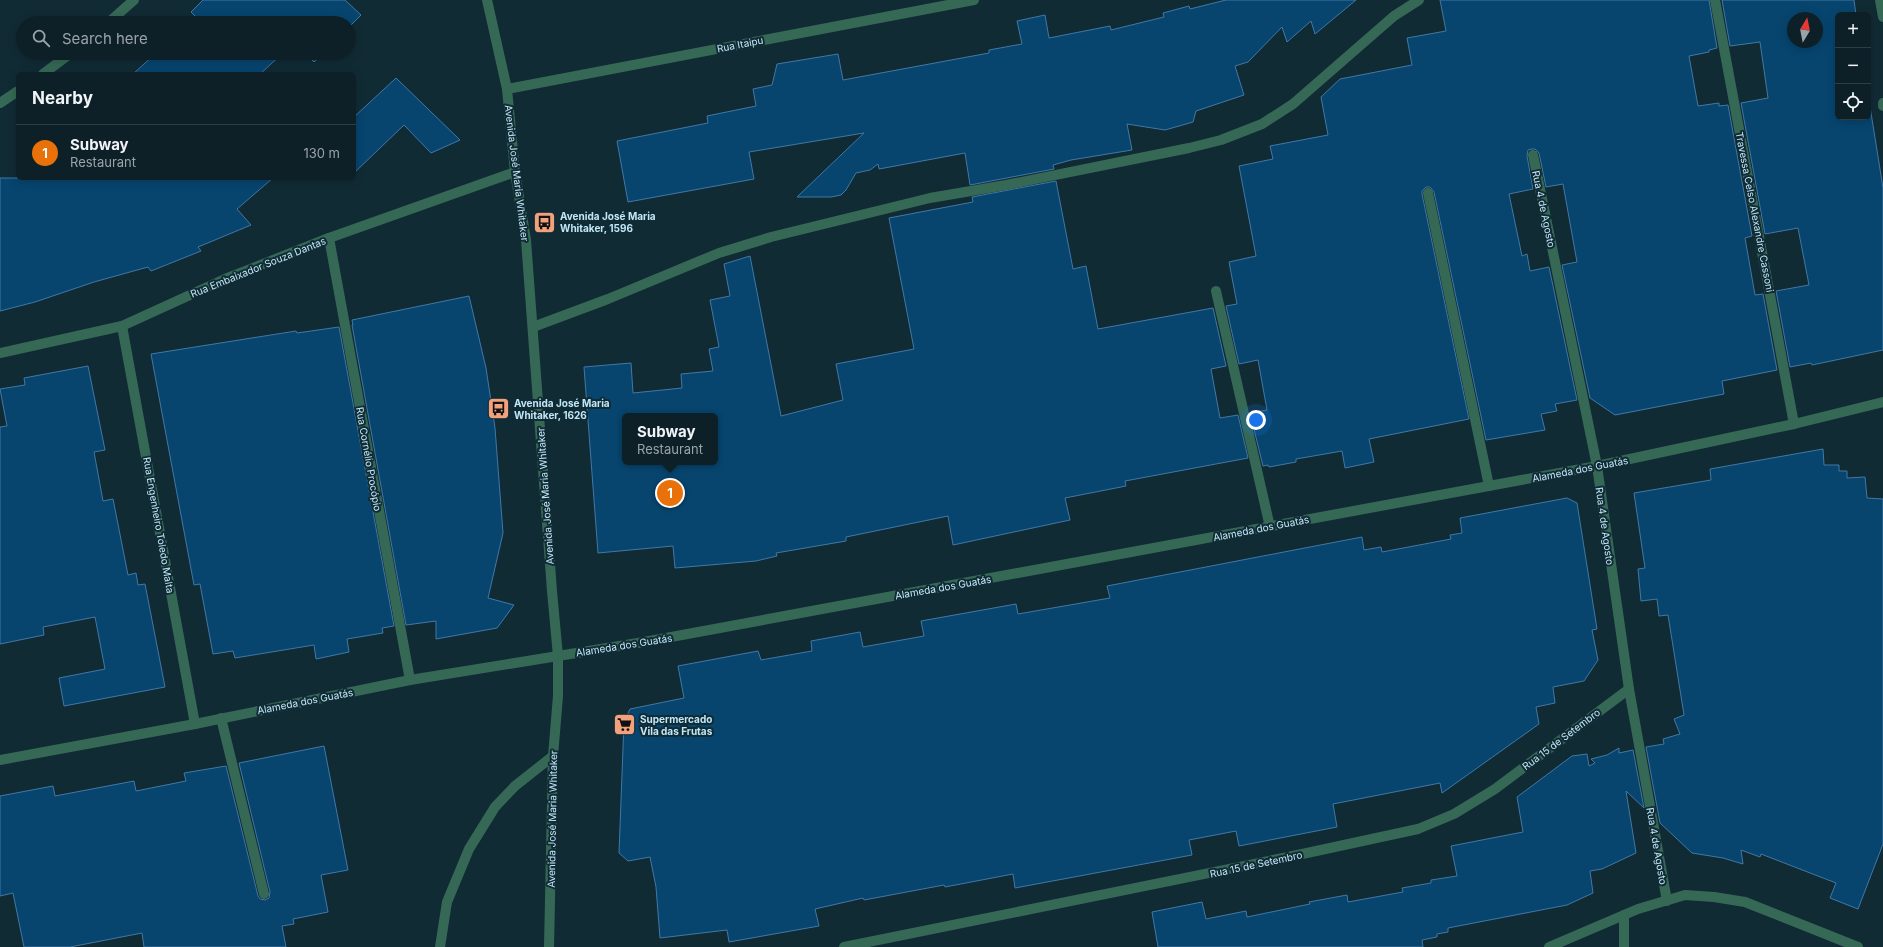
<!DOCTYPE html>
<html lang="en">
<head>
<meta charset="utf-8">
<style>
  :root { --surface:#0d2028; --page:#162830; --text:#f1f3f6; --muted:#9aa3a8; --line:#2d3e45; --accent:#f1a17c }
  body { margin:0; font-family:Inter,sans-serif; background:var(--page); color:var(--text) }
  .controls { position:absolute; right:12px; top:12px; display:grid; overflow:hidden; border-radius:6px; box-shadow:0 2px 10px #0003 }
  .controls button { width:36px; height:36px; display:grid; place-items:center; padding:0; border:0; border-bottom:1px solid var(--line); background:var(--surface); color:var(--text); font:20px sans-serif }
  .compass { position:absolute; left:1787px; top:12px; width:36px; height:36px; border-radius:50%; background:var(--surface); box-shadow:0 2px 10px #0003; rotate:10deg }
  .you { position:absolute; left:1256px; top:420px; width:14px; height:14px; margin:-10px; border:3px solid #fff; border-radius:50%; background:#1a73e8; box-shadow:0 0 0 6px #1a73e833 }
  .badge { display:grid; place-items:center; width:26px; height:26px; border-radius:50%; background:var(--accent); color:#fff; font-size:13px; font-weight:700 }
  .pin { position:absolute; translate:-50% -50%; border:2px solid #fff; box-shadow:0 1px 4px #0006 }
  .popup { position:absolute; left:622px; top:413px; width:96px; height:52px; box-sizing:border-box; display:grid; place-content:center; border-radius:6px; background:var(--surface); filter:drop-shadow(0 1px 3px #0005); font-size:13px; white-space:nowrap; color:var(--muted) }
  .popup b { font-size:15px; color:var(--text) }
  .popup::after { content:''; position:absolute; left:50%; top:100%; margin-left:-8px; border:8px solid transparent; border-top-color:var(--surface) }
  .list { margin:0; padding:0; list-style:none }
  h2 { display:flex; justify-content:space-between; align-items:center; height:52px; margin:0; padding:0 16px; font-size:17px }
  h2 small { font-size:13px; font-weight:400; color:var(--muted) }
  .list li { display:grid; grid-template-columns:26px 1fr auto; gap:12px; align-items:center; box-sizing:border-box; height:56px; padding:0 16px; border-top:1px solid var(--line) }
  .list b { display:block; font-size:15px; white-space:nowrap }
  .list p { margin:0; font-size:13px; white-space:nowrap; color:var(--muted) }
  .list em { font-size:13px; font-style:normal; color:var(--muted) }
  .icon { flex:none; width:22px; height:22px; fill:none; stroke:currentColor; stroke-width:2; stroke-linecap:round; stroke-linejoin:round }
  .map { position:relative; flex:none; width:1883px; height:947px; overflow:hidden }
  .search { position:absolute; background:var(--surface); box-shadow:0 2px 10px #0003; left:16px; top:16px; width:340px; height:44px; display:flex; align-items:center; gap:10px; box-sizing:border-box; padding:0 14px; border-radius:22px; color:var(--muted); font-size:15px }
  .panel { position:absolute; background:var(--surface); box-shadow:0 2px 10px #0003; left:16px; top:72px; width:340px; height:108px; border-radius:6px }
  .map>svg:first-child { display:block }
  .building { fill:#07456f; stroke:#4178a5; fill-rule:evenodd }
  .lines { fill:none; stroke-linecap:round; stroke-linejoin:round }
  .minor { stroke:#366955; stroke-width:10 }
  .labels { text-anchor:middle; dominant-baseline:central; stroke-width:4; stroke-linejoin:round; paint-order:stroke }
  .street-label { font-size:10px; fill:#c0e7f8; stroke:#112b35 }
  .poi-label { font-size:10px; font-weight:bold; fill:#c0e7f8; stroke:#112b35; text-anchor:start }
</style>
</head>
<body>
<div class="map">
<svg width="1883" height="947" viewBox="0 0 1883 947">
  <rect width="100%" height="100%" fill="#112b35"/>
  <g class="building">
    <polygon points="203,0 345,0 361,15 349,27 349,23 189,23 196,17 191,12"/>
    <polygon points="1226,0 1356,0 1315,34 1311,21 1287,42 1282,27 1248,62 1235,66 1244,95 1196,111 1193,122 1165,130 1127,124 1132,150 1071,160 1053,165 1054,169 970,185 965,153 879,169 878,164 870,170 856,173 846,190 841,195 831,197 797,197 864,133 749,152 754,179 628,202 617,141 708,123 707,116 756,106 753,89 772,85 777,64 838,54 843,80 989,53 989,50 1022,44 1017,21 1045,15 1049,38 1110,26 1111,30 1164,17 1163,13 1189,6 1190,9"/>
    <polygon points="1440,0 1709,0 1717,48 1709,50 1709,52 1689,56 1698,106 1719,103 1719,106 1728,105 1752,236 1745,238 1755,295 1763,294 1777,370 1722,381 1724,394 1615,415 1590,398 1562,265 1577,262 1563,184 1546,187 1539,153 1535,149 1532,149 1528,150 1527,156 1533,189 1509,194 1522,256 1527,254 1530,271 1549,267 1577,400 1555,404 1557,411 1541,414 1545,430 1486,440 1434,192 1430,187 1426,187 1422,191 1422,194 1469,419 1369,439 1374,462 1345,468 1342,451 1296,459 1296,462 1269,467 1268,465 1263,466 1250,413 1267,410 1258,360 1239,364 1226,306 1237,304 1229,262 1256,256 1239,166 1273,159 1270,146 1328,135 1321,97 1340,79 1412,65 1407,38 1446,31"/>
    <path d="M1722,0H1854L1856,15H1838V117H1868V94L1883,188V350L1812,365L1811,363L1790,367L1776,291L1809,285L1798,228L1765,234L1741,103L1768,98L1760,42L1730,46ZM1793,18H1817V42H1793Z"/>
    <polygon points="156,53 283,53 260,74 133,74"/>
    <polygon points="305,53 324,53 314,62"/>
    <polygon points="396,78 460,140 431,153 404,125 354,173 354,117"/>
    <polygon points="0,178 273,178 237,209 251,225 198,247 201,251 151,271 148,267 94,282 35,302 0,311"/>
    <path d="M1056,181L1073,269L1086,266L1098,329L1213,308L1226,366L1211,369L1220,418L1238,415L1248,458L1125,481L1126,486L1065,498L1070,520L953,545L948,516L846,537V541L776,553L777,556L756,561L675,568L673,546L598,553L584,367L631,363L633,393L682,388L681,374L713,371L709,349L719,347L710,300L730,296L724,264L750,256L781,416L843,400L836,364L914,349L889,218L973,202L972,197ZM625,416H715V462H625Z"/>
    <polygon points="469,296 486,368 495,428 503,533 488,598 514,605 497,628 436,639 436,621 406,625 352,325 353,325 352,320"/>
    <polygon points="339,327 394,626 382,628 383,633 347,639 349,652 316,659 314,645 235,658 233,651 213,654 200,584 194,585 151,354 296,331 297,333"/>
    <polygon points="88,366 105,450 94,452 103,501 113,499 128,575 136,573 138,585 145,584 165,687 64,706 59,678 105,669 95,617 43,627 44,635 0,644 0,427 7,426 0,389 25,385 24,378"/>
    <polygon points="1823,449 1824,465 1839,465 1839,471 1847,471 1847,478 1865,477 1867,498 1883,499 1883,844 1858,909 1830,898 1836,883 1761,854 1760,857 1741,850 1743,864 1723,858 1692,853 1660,823 1646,747 1664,744 1663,739 1680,734 1674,719 1684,715 1668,615 1659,616 1657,599 1641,601 1638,569 1645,568 1634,493 1711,480 1710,469"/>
    <polygon points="1567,498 1577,503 1597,629 1592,630 1598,660 1584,681 1553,687 1555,703 1536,707 1539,724 1442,793 1440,783 1333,804 1337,827 1239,846 1236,831 1189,840 1192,855 1015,888 1013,874 945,887 944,885 864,900 863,898 815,909 819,926 729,942 727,930 660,938 656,887 650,857 628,861 619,853 624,722 630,709 684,698 678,666 758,651 761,660 812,651 811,641 860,632 863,647 924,636 921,621 1016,604 1018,614 1110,598 1107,586 1362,537 1364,550 1381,547 1382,552 1451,539 1450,535 1462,533 1460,518"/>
    <polygon points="324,746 348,870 321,875 328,912 293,919 294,924 282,926 286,947 144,947 142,933 70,947 24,947 13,893 0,896 0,796 53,786 55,796 134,781 136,791 186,781 184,773 226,766 258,896 260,899 265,900 269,898 270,892 239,763"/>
    <polygon points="1619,748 1619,753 1633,750 1644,808 1626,791 1636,853 1602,869 1590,871 1593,893 1567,905 1448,928 1448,932 1437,934 1437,937 1422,940 1423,947 1158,947 1152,912 1202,902 1206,919 1246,911 1247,917 1310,904 1309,902 1347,895 1348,902 1403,892 1402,888 1431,883 1431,880 1457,876 1451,846 1523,832 1517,797 1572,756 1587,754 1589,766 1595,763 1591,759 1607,755"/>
  </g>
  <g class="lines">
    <g class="minor">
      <polyline points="487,0 507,89 515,172 526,240 552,591 558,656 558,696 553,756 549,947"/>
      <polyline points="1715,0 1794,424"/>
      <polyline points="1880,0 1883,17"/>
      <polyline points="108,23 134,0"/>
      <polyline points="43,74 71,53"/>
      <polyline points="507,89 974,0"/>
      <polyline points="0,103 18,91"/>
      <polyline points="1883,103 1883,106"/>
      <polyline points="1533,155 1597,466 1629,689 1667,901"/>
      <polyline points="1428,193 1489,486"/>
      <polyline points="329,238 410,680"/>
      <polyline points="1216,291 1270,527"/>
      <polyline points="122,326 195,724"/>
      <polyline points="533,327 608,299 719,253 771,237 930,198 1006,185 1189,148 1221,140 1262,124 1293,104 1394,16 1419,0"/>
      <polyline points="0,353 122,326 225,279 329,238 515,172"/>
      <polyline points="221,718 264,894"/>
      <polyline points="0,760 195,724 410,680 644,642 1597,466 1794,424 1883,402"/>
      <polyline points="440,947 447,902 469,849 495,807 515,786 553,756"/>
      <polyline points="844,947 1293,856 1418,829 1454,814 1495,789 1629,689"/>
      <polyline points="1549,947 1638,909 1685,895 1714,897 1745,902 1858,947"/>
      <polyline points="1624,947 1624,915"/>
    </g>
  </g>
  <defs>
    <symbol id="bus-square" viewBox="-11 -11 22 22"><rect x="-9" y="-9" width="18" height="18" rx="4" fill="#f1a17c" stroke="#112b35"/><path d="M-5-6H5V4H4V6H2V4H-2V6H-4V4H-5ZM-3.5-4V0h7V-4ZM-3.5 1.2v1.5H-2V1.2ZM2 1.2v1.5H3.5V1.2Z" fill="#111"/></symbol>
    <symbol id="supermarket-square" viewBox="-11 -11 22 22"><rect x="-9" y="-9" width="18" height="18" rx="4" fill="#f1a17c" stroke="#112b35"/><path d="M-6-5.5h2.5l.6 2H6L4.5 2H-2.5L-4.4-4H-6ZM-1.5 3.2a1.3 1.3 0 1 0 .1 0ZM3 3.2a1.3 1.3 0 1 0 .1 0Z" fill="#111"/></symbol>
  </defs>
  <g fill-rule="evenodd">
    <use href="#bus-square" x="532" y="210" width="25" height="25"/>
    <use href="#bus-square" x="486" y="396" width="25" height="25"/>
    <use href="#supermarket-square" x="612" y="712" width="25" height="25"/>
  </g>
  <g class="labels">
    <g class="street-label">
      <text transform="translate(740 44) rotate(-11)">Rua Itaipu</text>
      <text transform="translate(517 173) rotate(83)">Avenida José Maria Whitaker</text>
      <text transform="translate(1544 209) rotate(78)">Rua 4 de Agosto</text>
      <text transform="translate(1755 212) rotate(79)">Travessa Celso Alexandre Cassoni</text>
      <text transform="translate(258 267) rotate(-22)">Rua Embaixador Souza Dantas</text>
      <text transform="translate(369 459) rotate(80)">Rua Cornélio Procópio</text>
      <text transform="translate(1580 469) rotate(-11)">Alameda dos Guatás</text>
      <text transform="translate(545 496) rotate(-94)">Avenida José Maria Whitaker</text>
      <text transform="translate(159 525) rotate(80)">Rua Engenheiro Toledo Malta</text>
      <text transform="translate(1605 526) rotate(82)">Rua 4 de Agosto</text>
      <text transform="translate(1261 528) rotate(-11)">Alameda dos Guatás</text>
      <text transform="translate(943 587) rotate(-10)">Alameda dos Guatás</text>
      <text transform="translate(624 645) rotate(-9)">Alameda dos Guatás</text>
      <text transform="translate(305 701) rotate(-11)">Alameda dos Guatás</text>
      <text transform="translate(1561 739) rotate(-37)">Rua 15 de Setembro</text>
      <text transform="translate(552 819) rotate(-89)">Avenida José Maria Whitaker</text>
      <text transform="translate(1657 846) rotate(80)">Rua 4 de Agosto</text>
      <text transform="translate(1256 864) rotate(-12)">Rua 15 de Setembro</text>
    </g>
    <g class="poi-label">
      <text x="560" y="216">Avenida José Maria<tspan x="560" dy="12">Whitaker, 1596</tspan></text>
      <text x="514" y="403">Avenida José Maria<tspan x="514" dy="12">Whitaker, 1626</tspan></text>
      <text x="640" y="719">Supermercado<tspan x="640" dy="12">Vila das Frutas</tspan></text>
    </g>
  </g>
</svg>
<div class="controls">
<button>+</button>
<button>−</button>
<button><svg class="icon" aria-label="locate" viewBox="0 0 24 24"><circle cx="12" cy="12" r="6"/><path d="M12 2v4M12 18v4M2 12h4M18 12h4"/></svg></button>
</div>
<svg class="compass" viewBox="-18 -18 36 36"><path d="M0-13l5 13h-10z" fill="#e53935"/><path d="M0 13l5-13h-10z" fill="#9aa3a8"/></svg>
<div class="you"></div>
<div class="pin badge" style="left:670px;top:493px;background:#e8710a">1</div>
<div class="popup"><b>Subway</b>Restaurant</div>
<div class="search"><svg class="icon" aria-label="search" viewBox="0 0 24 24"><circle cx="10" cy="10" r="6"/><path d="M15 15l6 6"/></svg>Search here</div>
<section class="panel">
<h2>Nearby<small></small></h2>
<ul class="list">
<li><span class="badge" style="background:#e8710a">1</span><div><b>Subway</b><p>Restaurant</p></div><em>130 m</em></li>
</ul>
</section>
</div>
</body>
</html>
